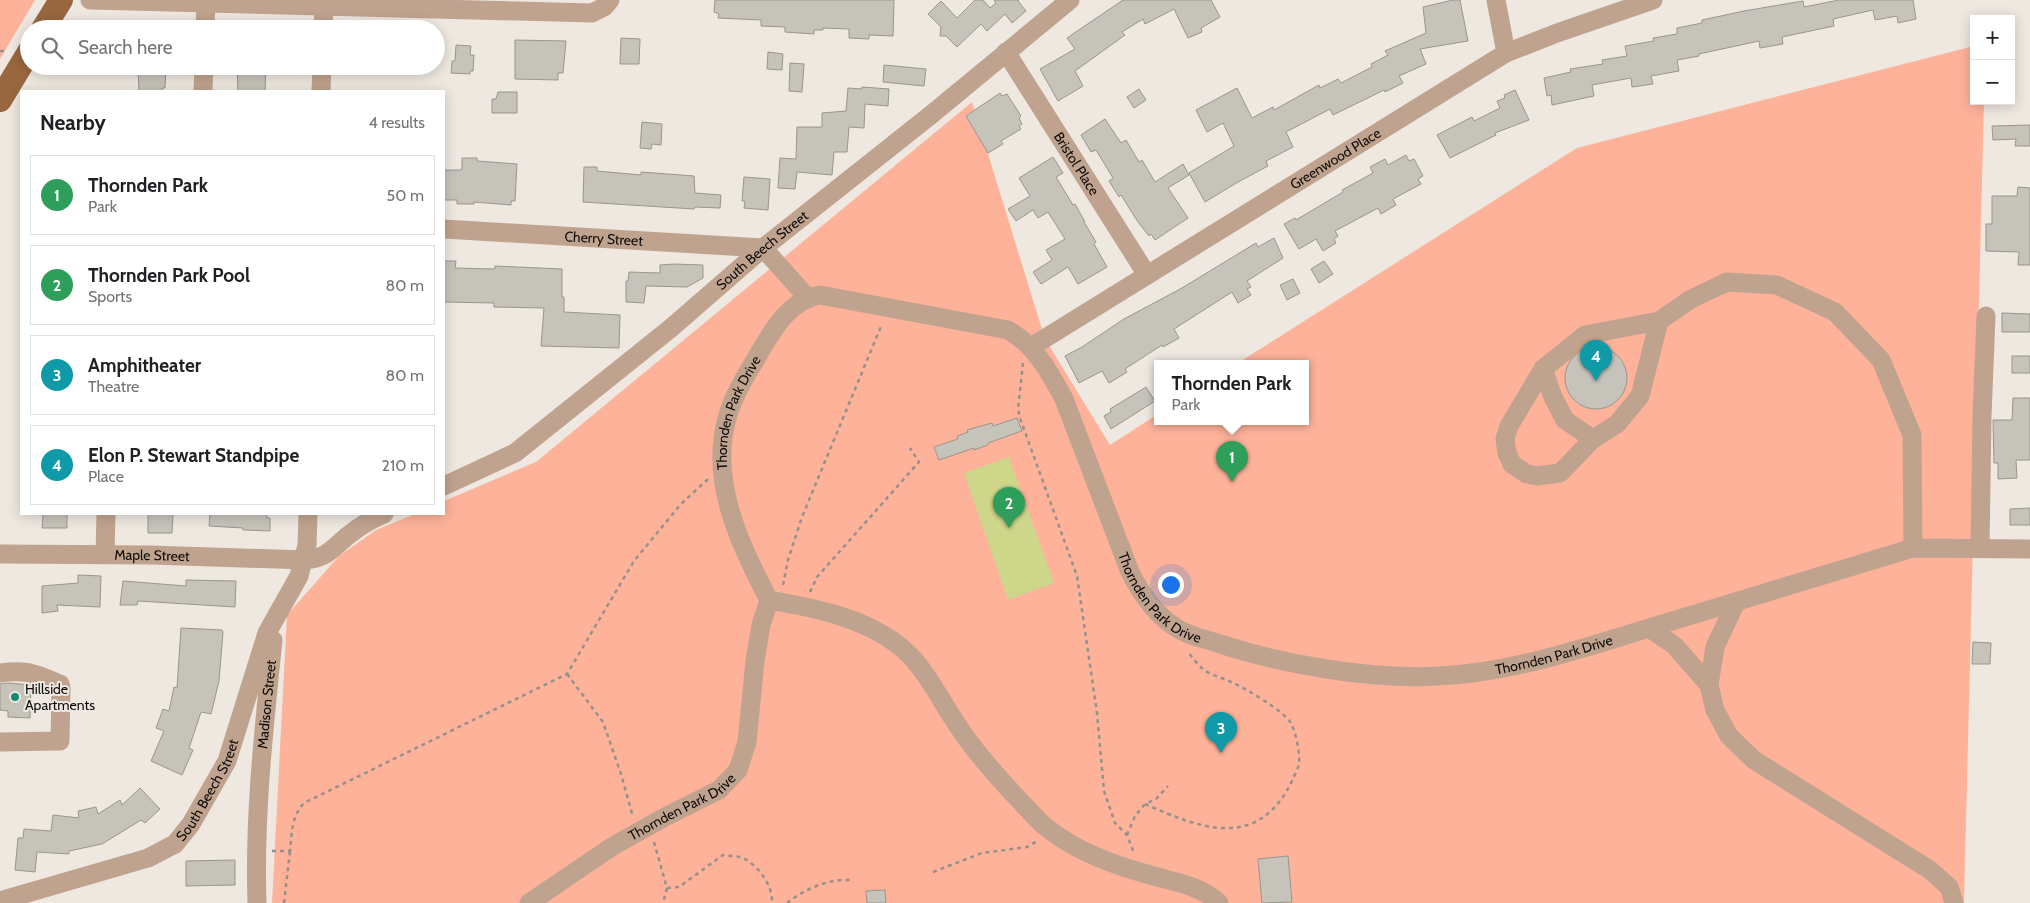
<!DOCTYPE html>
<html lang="en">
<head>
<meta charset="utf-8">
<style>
  :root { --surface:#fff; --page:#f6f6f6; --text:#202124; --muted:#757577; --line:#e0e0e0; --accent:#b45309 }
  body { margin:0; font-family:Cabin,sans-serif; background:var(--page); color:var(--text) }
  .controls { position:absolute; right:15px; top:15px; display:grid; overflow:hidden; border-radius:0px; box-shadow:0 2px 12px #0003 }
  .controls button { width:45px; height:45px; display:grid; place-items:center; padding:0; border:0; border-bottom:1px solid var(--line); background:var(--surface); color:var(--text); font:25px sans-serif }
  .you { position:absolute; left:1170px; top:584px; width:18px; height:18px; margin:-12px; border:4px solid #fff; border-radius:50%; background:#1a73e8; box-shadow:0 0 0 8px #1a73e833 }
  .badge { display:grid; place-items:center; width:32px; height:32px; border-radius:50%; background:var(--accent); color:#fff; font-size:16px; font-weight:700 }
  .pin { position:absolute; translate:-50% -41px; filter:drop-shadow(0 1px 2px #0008) }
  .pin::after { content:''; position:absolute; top:26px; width:18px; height:15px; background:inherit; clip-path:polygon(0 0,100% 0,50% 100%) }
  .popup { position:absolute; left:1154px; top:360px; width:155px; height:65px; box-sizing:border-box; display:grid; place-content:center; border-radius:0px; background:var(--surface); filter:drop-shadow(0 1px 4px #0005); font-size:16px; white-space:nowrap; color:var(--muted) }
  .popup b { font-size:19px; color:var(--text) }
  .popup::after { content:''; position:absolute; left:50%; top:100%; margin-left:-10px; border:10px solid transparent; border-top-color:var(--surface) }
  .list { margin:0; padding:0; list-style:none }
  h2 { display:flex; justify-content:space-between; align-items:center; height:65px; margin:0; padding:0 20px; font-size:21px }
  h2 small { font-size:16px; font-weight:400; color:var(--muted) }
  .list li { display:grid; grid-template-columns:32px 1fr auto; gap:15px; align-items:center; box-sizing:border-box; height:80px; margin:0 10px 10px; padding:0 10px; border:1px solid var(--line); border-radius:0px }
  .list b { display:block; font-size:19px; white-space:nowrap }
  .list p { margin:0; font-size:16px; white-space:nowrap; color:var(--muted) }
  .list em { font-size:16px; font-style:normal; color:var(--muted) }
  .icon { flex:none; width:28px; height:28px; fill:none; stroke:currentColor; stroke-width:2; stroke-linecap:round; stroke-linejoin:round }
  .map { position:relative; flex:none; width:2030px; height:903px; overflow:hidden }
  .search { position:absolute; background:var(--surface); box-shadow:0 2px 12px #0003; left:20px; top:20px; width:425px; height:55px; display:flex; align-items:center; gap:12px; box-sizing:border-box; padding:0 18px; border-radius:28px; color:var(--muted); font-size:19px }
  .panel { position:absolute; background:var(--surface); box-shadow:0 2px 12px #0003; left:20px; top:90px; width:425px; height:425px; border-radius:0px }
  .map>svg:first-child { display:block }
  .green { fill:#fdb299 }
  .water { fill:#cdd689 }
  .building { fill:#c6c3ba; stroke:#98968d }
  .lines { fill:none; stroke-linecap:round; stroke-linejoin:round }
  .path { stroke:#95918b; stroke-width:2.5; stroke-dasharray:4 4; stroke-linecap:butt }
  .minor { stroke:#c0a38e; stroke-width:19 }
  .major { stroke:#99673f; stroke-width:24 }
  .poi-dot { fill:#138b6d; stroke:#eee8e0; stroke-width:2 }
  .labels { text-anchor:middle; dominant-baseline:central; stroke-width:4; stroke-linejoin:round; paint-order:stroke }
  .street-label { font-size:14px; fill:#0e0c0a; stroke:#eee8e0 }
  .poi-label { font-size:14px; fill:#0e0c0a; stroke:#eee8e0; text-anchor:start }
</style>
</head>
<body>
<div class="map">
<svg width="2030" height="903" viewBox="0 0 2030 903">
  <rect width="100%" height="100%" fill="#eee8e0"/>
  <g class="green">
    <polygon points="0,0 35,0 0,59"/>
    <polygon points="1974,46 1974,101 1984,101 1964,903 272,903 287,615 339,556 376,530 415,514 444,514 444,501 536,462 972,102 1045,339 1110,445 1158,414 1158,421 1306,421 1306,363 1238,363 1577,148"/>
  </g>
  <polygon class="water" points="1009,457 1054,583 1008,600 964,473"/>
  <g class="building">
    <polygon points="715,0 894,0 893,36 869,35 869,39 849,38 849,29 823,28 823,30 814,30 814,34 785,32 785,27 761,26 761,20 718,18 719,14 714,12"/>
    <polygon points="975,0 983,0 990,8 996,3 994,0 1019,0 1018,1 1026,11 1012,23 1005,14 987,31 981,24 957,47 946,36 940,36 941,27 928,14 941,1 957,18"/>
    <polygon points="1123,0 1211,0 1220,17 1201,28 1202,32 1188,38 1174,9 1145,24 1143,19 1122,32 1125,35 1075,71 1083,86 1058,101 1040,69 1075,49 1067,38"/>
    <polygon points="1453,0 1460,0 1468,41 1420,49 1426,64 1399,76 1403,83 1385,92 1384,90 1333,115 1330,109 1286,132 1293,147 1266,161 1268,166 1238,182 1205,202 1189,173 1234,146 1223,123 1207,132 1196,110 1237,88 1252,118 1273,107 1274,110 1319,85 1320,88 1338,79 1341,83 1372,67 1371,64 1388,55 1385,51 1426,33 1423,7"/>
    <polygon points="1839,0 1913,0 1916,19 1898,23 1897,16 1875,20 1873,10 1833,19 1834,26 1782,37 1783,44 1760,48 1759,41 1699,54 1699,56 1677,60 1679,71 1651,76 1653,84 1632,87 1631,78 1592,85 1594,96 1552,105 1551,95 1547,96 1544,78 1571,72 1570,69 1603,64 1602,60 1627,56 1625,46 1654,41 1653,38 1677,34 1677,28 1702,23 1702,20 1744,11 1803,1 1804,7"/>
    <polygon points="621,38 640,39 639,64 620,64"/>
    <polygon points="515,40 566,41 563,73 558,73 558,80 515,79"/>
    <polygon points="456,45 471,46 470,55 474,55 473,71 470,71 470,74 451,73 452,61 455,61"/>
    <polygon points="768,52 783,54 782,70 767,69"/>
    <polygon points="790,63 804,64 802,92 789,91"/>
    <polygon points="884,65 926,69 924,86 883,82"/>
    <polygon points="140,66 166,67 165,88 162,88 162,91 139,91 138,69"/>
    <polygon points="237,66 266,66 265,91 238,91"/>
    <polygon points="862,87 889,89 888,106 865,104 864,128 849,127 847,152 834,152 832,175 797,172 795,189 778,188 780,158 796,159 797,127 822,127 822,113 846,111 848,88 862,89"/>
    <polygon points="1139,89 1146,100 1134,108 1127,97"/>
    <polygon points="1515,90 1529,120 1495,133 1496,135 1450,158 1437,135 1472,117 1474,121 1500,108 1497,101 1505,98 1504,95"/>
    <polygon points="498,92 517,92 517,113 492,113 492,99 496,99"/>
    <polygon points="1000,93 1002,96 1007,94 1021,116 1019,118 1022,124 1019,126 1021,129 1001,141 1003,144 988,153 966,116"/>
    <polygon points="1105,119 1121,143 1126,140 1139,162 1142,160 1155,182 1183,164 1189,175 1168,188 1188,218 1155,240 1151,234 1149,236 1138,222 1121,195 1119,197 1109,181 1113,178 1096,150 1091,152 1081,135"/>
    <polygon points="642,122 662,124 661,145 652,144 651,149 640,148"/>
    <polygon points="2030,125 2030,146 2015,146 2016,139 1993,140 1992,126"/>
    <polygon points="1406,155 1409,161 1414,159 1423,176 1418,179 1421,184 1393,199 1396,205 1381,214 1378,208 1335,231 1338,236 1334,239 1336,243 1323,251 1316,239 1299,249 1284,224 1295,218 1296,220 1338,195 1343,192 1342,190 1373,173 1370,167 1385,159 1388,165"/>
    <polygon points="1053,157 1063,173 1056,177 1073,205 1075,204 1085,222 1084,222 1096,242 1094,244 1107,267 1078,284 1068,267 1041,284 1033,272 1052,260 1046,250 1065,239 1048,212 1038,218 1033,210 1016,221 1008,209 1030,196 1019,178"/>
    <polygon points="462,158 477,158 477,161 517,164 515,201 511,201 511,205 474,202 474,204 457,204 457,200 444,200 444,170 460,170 462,169"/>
    <polygon points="584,167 597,167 597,171 641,175 641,172 694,176 695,193 721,195 720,208 695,207 694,209 583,202"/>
    <polygon points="744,177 770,179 768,210 744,208 745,201 742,201"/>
    <polygon points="2018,187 2030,188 2030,265 2018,265 2019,252 1986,251 1986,224 1992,224 1992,196 2017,196"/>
    <polygon points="1274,238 1283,258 1247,281 1251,287 1247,289 1251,295 1238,303 1232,292 1174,329 1179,338 1163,347 1162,345 1125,369 1127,372 1109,383 1102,371 1079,383 1065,356 1082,347 1124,319 1182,288 1256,243 1258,247"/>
    <polygon points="444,261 456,261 455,268 495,269 495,266 562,269 562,297 564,297 564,312 620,315 619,348 541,346 544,308 494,307 494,303 444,302"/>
    <polygon points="1324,261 1333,274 1319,283 1311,269"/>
    <polygon points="674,264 703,265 703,278 687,287 646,286 644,303 626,302 626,281 628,281 629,272 660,273 660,265"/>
    <polygon points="1293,279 1300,293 1287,300 1280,285"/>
    <polygon points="2002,313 2030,314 2030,332 2002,332"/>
    <circle cx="1596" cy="378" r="31"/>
    <rect x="2012" y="356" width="18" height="17"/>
    <polygon points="1146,387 1155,401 1111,429 1104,416 1111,412 1110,409"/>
    <polygon points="2013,398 2030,398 2030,460 2016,460 2017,478 1998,479 1998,463 1994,463 1993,420 2012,420"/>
    <polygon points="1017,418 1022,431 988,443 988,445 974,450 974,448 939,460 934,447 958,439 957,436 968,432 967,430 992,423 993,426"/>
    <polygon points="2030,508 2030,525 2010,525 2010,509"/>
    <polygon points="43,514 67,514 67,528 42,528"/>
    <polygon points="148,514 173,514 172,533 148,533"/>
    <polygon points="210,514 267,514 267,518 270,518 270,531 243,530 243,528 209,526"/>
    <polygon points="78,575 101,576 100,607 57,605 58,611 42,613 42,586 78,583"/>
    <polygon points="186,580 236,581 235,607 138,601 137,605 120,605 123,581 186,586"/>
    <polygon points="181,628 222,630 223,632 219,681 211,714 201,712 189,748 193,750 182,775 151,761 164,731 156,728 163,709 169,711 174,687 177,688"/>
    <polygon points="1973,642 1991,643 1990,664 1972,664"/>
    <polygon points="9,683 31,685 30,718 8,717 8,711 0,710 0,684"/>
    <polygon points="140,788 160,809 145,823 141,820 102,844 69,851 69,854 37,852 35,872 15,870 18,838 23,838 24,829 51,831 53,815 79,818 78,811 96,807 98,814 120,800 122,805"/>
    <polygon points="1288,856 1292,902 1262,903 1258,859"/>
    <polygon points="235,860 235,885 186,886 186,861"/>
    <polygon points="885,890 886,903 867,903 866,891"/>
  </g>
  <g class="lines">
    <g class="path">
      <polyline points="0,51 7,51"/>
      <polyline points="1023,363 1018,409 1020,418 1077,576 1097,713 1104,791 1115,823 1127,835 1134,853"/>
      <polyline points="783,585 788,560 802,517 882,324"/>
      <polyline points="810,592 817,577 919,462 910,448"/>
      <polyline points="567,674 603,722 621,774 633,817"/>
      <path d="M1145,804C1201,829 1258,851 1292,781C1294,776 1298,769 1299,764C1300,752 1296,733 1291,723C1284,711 1245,688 1231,682C1223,678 1211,675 1204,670C1198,665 1193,658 1188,652"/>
      <polyline points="1127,835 1135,816 1145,804 1156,799 1168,786"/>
      <polyline points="654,842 667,888 663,903"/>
      <path d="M272,851H290C292,833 291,817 304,803L567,674L634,561L681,504L708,479"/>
      <polyline points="933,872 982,853 1027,847 1037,841"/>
      <path d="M667,888L679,887L723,855C729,856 737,856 743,858C759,866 773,886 772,903"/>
      <polyline points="284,903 290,851"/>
      <path d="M787,903C805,889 827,879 850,880"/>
    </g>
    <g class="minor">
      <polyline points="90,0 592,13 604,7 610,0"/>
      <polyline points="1496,0 1506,53"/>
      <polyline points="205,29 206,2"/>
      <polyline points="323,29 324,7"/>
      <path id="s1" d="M1006,52L1147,275"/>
      <polyline points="203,91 204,66"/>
      <polyline points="321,91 322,66"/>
      <path id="s2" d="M444,229L763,248L807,297"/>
      <polyline points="1659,321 1640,396 1617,424 1593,439 1560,473 1537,476 1527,474 1512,464 1507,453 1505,439 1509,426 1543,369 1585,335 1659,321 1691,299 1727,282 1777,285 1835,312 1881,360 1912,435 1913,548"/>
      <path id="s3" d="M1031,347L1506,53L1557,33L1653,0"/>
      <polyline points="1543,369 1553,397 1565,420 1593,439"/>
      <path id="s4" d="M444,486L515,453L671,328L763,248L932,114L1070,0"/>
      <polyline points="1980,548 1982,416 1986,316"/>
      <path id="s5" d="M0,554L151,555L305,560C329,558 333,547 350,534C360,526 372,519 384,514"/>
      <polyline points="105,554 106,514"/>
      <path d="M769,600C815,608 867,618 903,649C926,668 944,707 962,732C980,758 1001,781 1023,804C1031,812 1038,821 1047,828C1077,852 1114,865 1150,875C1174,882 1200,885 1219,903"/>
      <polyline points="1649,628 1913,548 2030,549"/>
      <path d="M0,673C27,669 35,674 60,684L61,688L60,741L0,742"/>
      <polyline points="1709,685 1715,647 1736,602"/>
      <path id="s6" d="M0,901L148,858L175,844L191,824L227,761L267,633L299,576L307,545L308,514"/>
      <path id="s7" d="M257,903C254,815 264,728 273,640"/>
      <path id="s8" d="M529,903L613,846L665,817L719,790L738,770L747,742L755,661L761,625L769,600C740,544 708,480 728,415C735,391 749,371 761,350C775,326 791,300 820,295L1008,330C1035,345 1050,373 1064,399L1130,572C1141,594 1155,614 1175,627C1186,635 1201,638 1214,642C1279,664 1370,680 1438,676C1510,673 1580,649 1649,628L1675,646L1709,685L1715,710L1729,736L1754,760L1930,870L1949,887L1954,903"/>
    </g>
    <g class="major">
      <polyline points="43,29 61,0"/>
      <polyline points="0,100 29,52"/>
    </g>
  </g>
  <circle class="poi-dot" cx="15" cy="697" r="5"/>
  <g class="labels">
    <g class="street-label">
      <text stroke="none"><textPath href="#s3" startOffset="358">Greenwood Place</textPath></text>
      <text stroke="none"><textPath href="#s1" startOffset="132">Bristol Place</textPath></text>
      <text stroke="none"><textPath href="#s2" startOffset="160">Cherry Street</textPath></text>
      <text stroke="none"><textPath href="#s4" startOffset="398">South Beech Street</textPath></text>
      <text stroke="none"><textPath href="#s8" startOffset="622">Thornden Park Drive</textPath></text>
      <text stroke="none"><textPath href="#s5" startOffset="152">Maple Street</textPath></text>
      <text stroke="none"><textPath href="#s8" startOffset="1280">Thornden Park Drive</textPath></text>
      <text stroke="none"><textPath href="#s8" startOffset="1700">Thornden Park Drive</textPath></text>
      <text stroke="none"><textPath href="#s7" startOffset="199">Madison Street</textPath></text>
      <text stroke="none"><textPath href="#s6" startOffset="248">South Beech Street</textPath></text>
      <text stroke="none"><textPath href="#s8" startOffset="181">Thornden Park Drive</textPath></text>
    </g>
    <g class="poi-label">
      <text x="25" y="689">Hillside<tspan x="25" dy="16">Apartments</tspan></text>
    </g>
  </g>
</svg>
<div class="controls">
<button>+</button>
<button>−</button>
</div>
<div class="you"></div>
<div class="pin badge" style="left:1232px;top:482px;background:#2e9e5b">1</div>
<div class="popup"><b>Thornden Park</b>Park</div>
<div class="pin badge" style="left:1009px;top:528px;background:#2e9e5b">2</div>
<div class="pin badge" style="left:1221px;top:753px;background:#0f9aa8">3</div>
<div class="pin badge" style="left:1596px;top:381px;background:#0f9aa8">4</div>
<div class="search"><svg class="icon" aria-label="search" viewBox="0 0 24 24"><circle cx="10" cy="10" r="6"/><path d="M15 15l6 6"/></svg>Search here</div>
<section class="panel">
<h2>Nearby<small>4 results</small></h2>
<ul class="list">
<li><span class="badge" style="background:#2e9e5b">1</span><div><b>Thornden Park</b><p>Park</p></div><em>50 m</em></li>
<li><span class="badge" style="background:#2e9e5b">2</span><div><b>Thornden Park Pool</b><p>Sports</p></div><em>80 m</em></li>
<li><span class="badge" style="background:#0f9aa8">3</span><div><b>Amphitheater</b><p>Theatre</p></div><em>80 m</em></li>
<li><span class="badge" style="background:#0f9aa8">4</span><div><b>Elon P. Stewart Standpipe</b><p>Place</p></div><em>210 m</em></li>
</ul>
</section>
</div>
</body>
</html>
